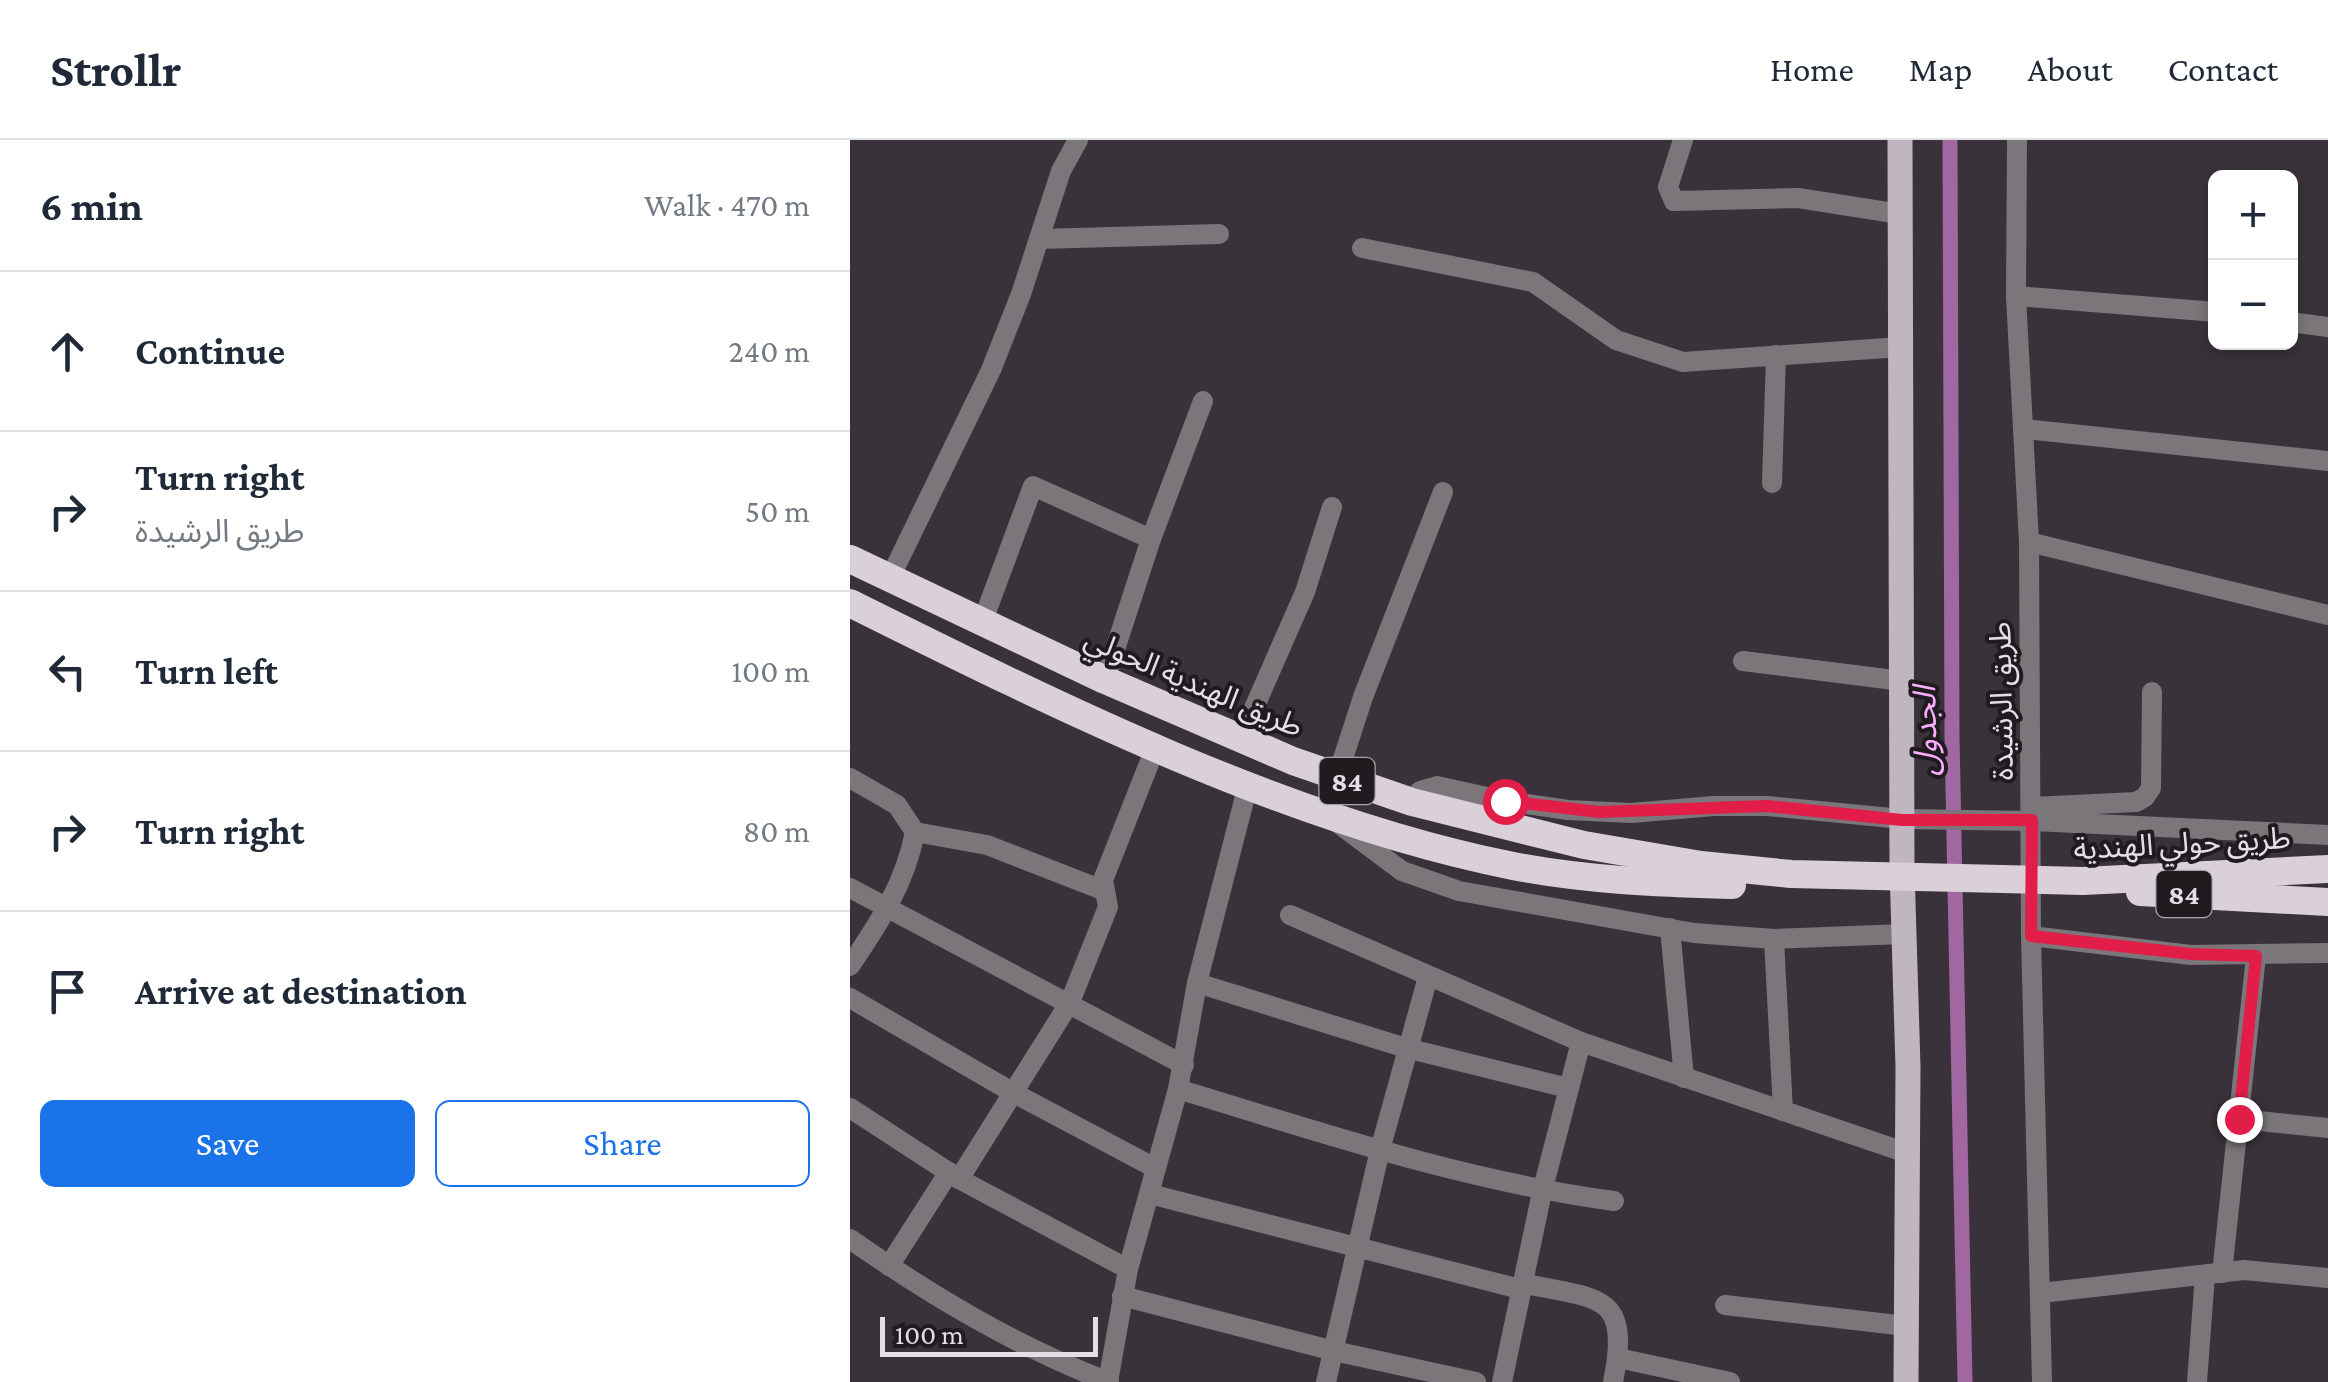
<!DOCTYPE html>
<html lang="en">
<head>
<meta charset="utf-8">
<style>
  :root { --surface:#fff; --page:#f2f2f3; --text:#1f2937; --muted:#747a83; --line:#e0e1e3; --accent:#1a73e8 }
  body { margin:0; font-family:"Crimson Pro","Noto Sans Arabic",serif; background:var(--page); color:var(--text) }
  .controls { position:absolute; right:30px; top:30px; display:grid; overflow:hidden; border-radius:15px; box-shadow:0 5px 15px #0003 }
  .controls button { width:90px; height:90px; display:grid; place-items:center; padding:0; border:0; border-bottom:2px solid var(--line); background:var(--surface); color:var(--text); font:50px sans-serif }
  .scale { position:absolute; left:30px; bottom:25px; width:218px; box-sizing:border-box; padding-left:10px; border:5px solid #e4dfe4; border-top:0; font-size:28px; line-height:35px; white-space:nowrap; color:#e4dfe4; -webkit-text-stroke:8px #1f1b1f; paint-order:stroke }
  .stop { position:absolute; width:30px; height:30px; margin:-22px; border:8px solid #e11d48; border-radius:50%; background:#fff }
  .stop.end { background:#e11d48; border-color:#fff; box-shadow:0 2px 10px #0008 }
  .list { margin:0; padding:0; list-style:none }
  h2 { display:flex; justify-content:space-between; align-items:center; height:130px; margin:0; padding:0 40px; font-size:42px }
  h2 small { font-size:32px; font-weight:400; color:var(--muted) }
  .list li { display:grid; grid-template-columns:65px 1fr auto; gap:30px; align-items:center; box-sizing:border-box; height:160px; padding:0 40px; border-top:2px solid var(--line) }
  .list b { display:block; font-size:38px; white-space:nowrap }
  .list p { margin:0; font-size:32px; white-space:nowrap; color:var(--muted) }
  .list em { font-size:32px; font-style:normal; color:var(--muted) }
  .actions { display:flex; gap:20px; padding:30px 40px }
  .actions a { flex:1; padding:22px 0; border:2px solid var(--accent); border-radius:15px; text-align:center; font-size:35px; color:var(--accent) }
  .actions .main { background:var(--accent); color:#fff }
  .icon { flex:none; width:55px; height:55px; fill:none; stroke:currentColor; stroke-width:2; stroke-linecap:round; stroke-linejoin:round }
  .map { position:relative; flex:none; width:1478px; height:1242px; overflow:hidden }
  header { display:flex; align-items:center; gap:60px; box-sizing:border-box; height:140px; padding:0 50px; background:var(--surface); border-bottom:2px solid var(--line) }
  header strong { font-size:48px }
  nav { display:flex; gap:55px; margin-inline-start:auto; font-size:35px }
  main { display:flex }
  aside { flex:1; background:var(--surface) }
  .map>svg:first-child { display:block }
  .lines { fill:none; stroke-linecap:round; stroke-linejoin:round }
  .canal { stroke:#a067a1; stroke-width:15 }
  .minor { stroke:#7a767a; stroke-width:20 }
  .major { stroke:#bfb6bf; stroke-width:25 }
  .highway { stroke:#dad0da; stroke-width:28 }
  .route { stroke:#e11d48; stroke-width:12 }
  .labels { text-anchor:middle; dominant-baseline:central; stroke-width:8; stroke-linejoin:round; paint-order:stroke }
  .shield { fill:#1f1b1f; stroke:#a9a4a9; stroke-width:2.5 }
  .shield-label { font-size:28px; font-weight:bold; fill:#e4dfe4 }
  .street-label { font-size:30px; fill:#e4dfe4; stroke:#1f1b1f }
  .water-label { font-size:32px; font-style:italic; fill:#fcadfe; stroke:#1f1b1f }
</style>
</head>
<body>
<header>
<strong>Strollr</strong>
<nav><a>Home</a><a>Map</a><a>About</a><a>Contact</a></nav>
</header>
<main>
<aside>
<h2>6 min<small>Walk · 470 m</small></h2>
<ul class="list">
<li><svg class="icon" aria-label="ahead" viewBox="0 0 24 24"><path d="M12 20V5M6 11l6-6 6 6"/></svg><div><b>Continue</b></div><em>240 m</em></li>
<li><svg class="icon" aria-label="right" viewBox="0 0 24 24"><path d="M7 20v-9h11M14 6l5 5-5 5"/></svg><div><b>Turn right</b><p>طريق الرشيدة</p></div><em>50 m</em></li>
<li><svg class="icon" aria-label="left" viewBox="0 0 24 24"><path d="M17 20v-9H6M10 6l-5 5 5 5"/></svg><div><b>Turn left</b></div><em>100 m</em></li>
<li><svg class="icon" aria-label="right" viewBox="0 0 24 24"><path d="M7 20v-9h11M14 6l5 5-5 5"/></svg><div><b>Turn right</b></div><em>80 m</em></li>
<li><svg class="icon" aria-label="arrive" viewBox="0 0 24 24"><path d="M6 21V4h12l-3 4 3 4H6"/></svg><div><b>Arrive at destination</b></div></li>
</ul>
<div class="actions"><a class="main">Save</a><a>Share</a></div>
</aside>
<div class="map">
<svg width="1478" height="1242" viewBox="0 0 1478 1242">
  <rect width="100%" height="100%" fill="#3a323a"/>
  <g class="lines">
    <polyline class="canal" points="1100,0 1102,597 1115,1242"/>
    <g class="minor">
      <polyline points="833,0 818,47 824,61 948,58 1050,74"/>
      <polyline points="1167,0 1166,156 1179,402 1181,796 1192,1242"/>
      <polyline points="189,99 369,94"/>
      <polyline points="512,108 683,142 766,200 833,222 1051,207"/>
      <polyline points="1166,156 1366,172"/>
      <polyline points="1440,182 1478,187"/>
      <polyline points="1175,289 1478,321"/>
      <polyline points="922,343 926,215"/>
      <polyline points="1179,402 1478,475"/>
      <polyline points="40,438 141,230 171,154 211,31 228,0"/>
      <polyline points="132,483 183,346 301,399"/>
      <polyline points="893,521 1052,541"/>
      <polyline points="255,540 301,399 353,261"/>
      <polyline points="390,600 455,452 482,367"/>
      <polyline points="487,637 513,557 593,352"/>
      <path d="M0,638L47,665L65,692C55,744 29,783 0,826"/>
      <polyline points="562,662 570,651 587,646 655,661 718,670 781,673 864,666 917,666 1052,679 1182,681"/>
      <polyline points="1182,667 1286,662 1295,657 1301,648 1302,552"/>
      <polyline points="1182,681 1478,695"/>
      <polyline points="489,684 552,731 609,751 844,793 924,799 1054,794"/>
      <polyline points="65,692 137,705 255,751"/>
      <polyline points="0,748 334,925"/>
      <polyline points="440,775 731,902 1057,1013"/>
      <polyline points="820,788 834,938"/>
      <polyline points="1181,796 1341,815 1478,813"/>
      <polyline points="924,799 933,971"/>
      <polyline points="347,843 556,908 718,948"/>
      <polyline points="0,858 162,952 305,1028"/>
      <path d="M328,949C472,993 615,1041 764,1061"/>
      <polyline points="0,968 109,1039 278,1129"/>
      <polyline points="1389,979 1478,988"/>
      <polyline points="109,1039 220,862 258,767 253,740 306,606"/>
      <polyline points="300,1054 670,1149"/>
      <path d="M0,1099C82,1156 165,1206 259,1242"/>
      <polyline points="39,1126 99,1032"/>
      <polyline points="1372,1133 1406,816"/>
      <path d="M672,1143C747,1160 782,1150 763,1242"/>
      <polyline points="1191,1153 1394,1130 1478,1138"/>
      <polyline points="272,1156 484,1211 626,1242"/>
      <polyline points="875,1165 1056,1186"/>
      <polyline points="768,1218 880,1242"/>
      <polyline points="258,1242 278,1129 328,949 347,843 398,645"/>
      <polyline points="476,1242 530,1010 578,837"/>
      <polyline points="652,1242 692,1052 731,902"/>
      <polyline points="1347,1242 1355,1135"/>
    </g>
    <polyline class="major" points="1050,0 1052,729 1058,927 1056,1242"/>
    <g class="highway">
      <polyline points="0,419 255,540 443,621 562,662 734,705 851,725 941,734 1233,741 1478,729"/>
      <path d="M0,463C205,565 437,681 663,726C735,740 808,743 882,745"/>
      <polyline points="1290,752 1478,762"/>
    </g>
  </g>
  <g class="lines">
    <polyline class="route" points="655,661 749,672 917,666 1052,680 1182,680 1181,796 1341,814 1406,816 1389,979"/>
  </g>
  <g class="labels">
    <g class="shield">
      <rect x="469.5" y="618" width="55" height="46" rx="8"/>
      <rect x="1306.5" y="731" width="55" height="46" rx="8"/>
    </g>
    <g class="shield-label">
      <text x="497" y="641">84</text>
      <text x="1334" y="754">84</text>
    </g>
    <g class="street-label">
      <text transform="translate(344 542) rotate(23)">طريق الهندية الحولي</text>
      <text transform="translate(1151 561) rotate(-91)">طريق الرشيدة</text>
      <text transform="translate(1332 703) rotate(-3)">طريق حولي الهندية</text>
    </g>
    <g class="water-label">
      <text transform="translate(1075 591) rotate(-91)">الجدول</text>
    </g>
  </g>
</svg>
<div class="controls">
<button>+</button>
<button>−</button>
</div>
<div class="scale">100 m</div>
<div class="stop" style="left:655px;top:661px"></div>
<div class="stop end" style="left:1389px;top:979px"></div>
</div>
</main>
</body>
</html>
